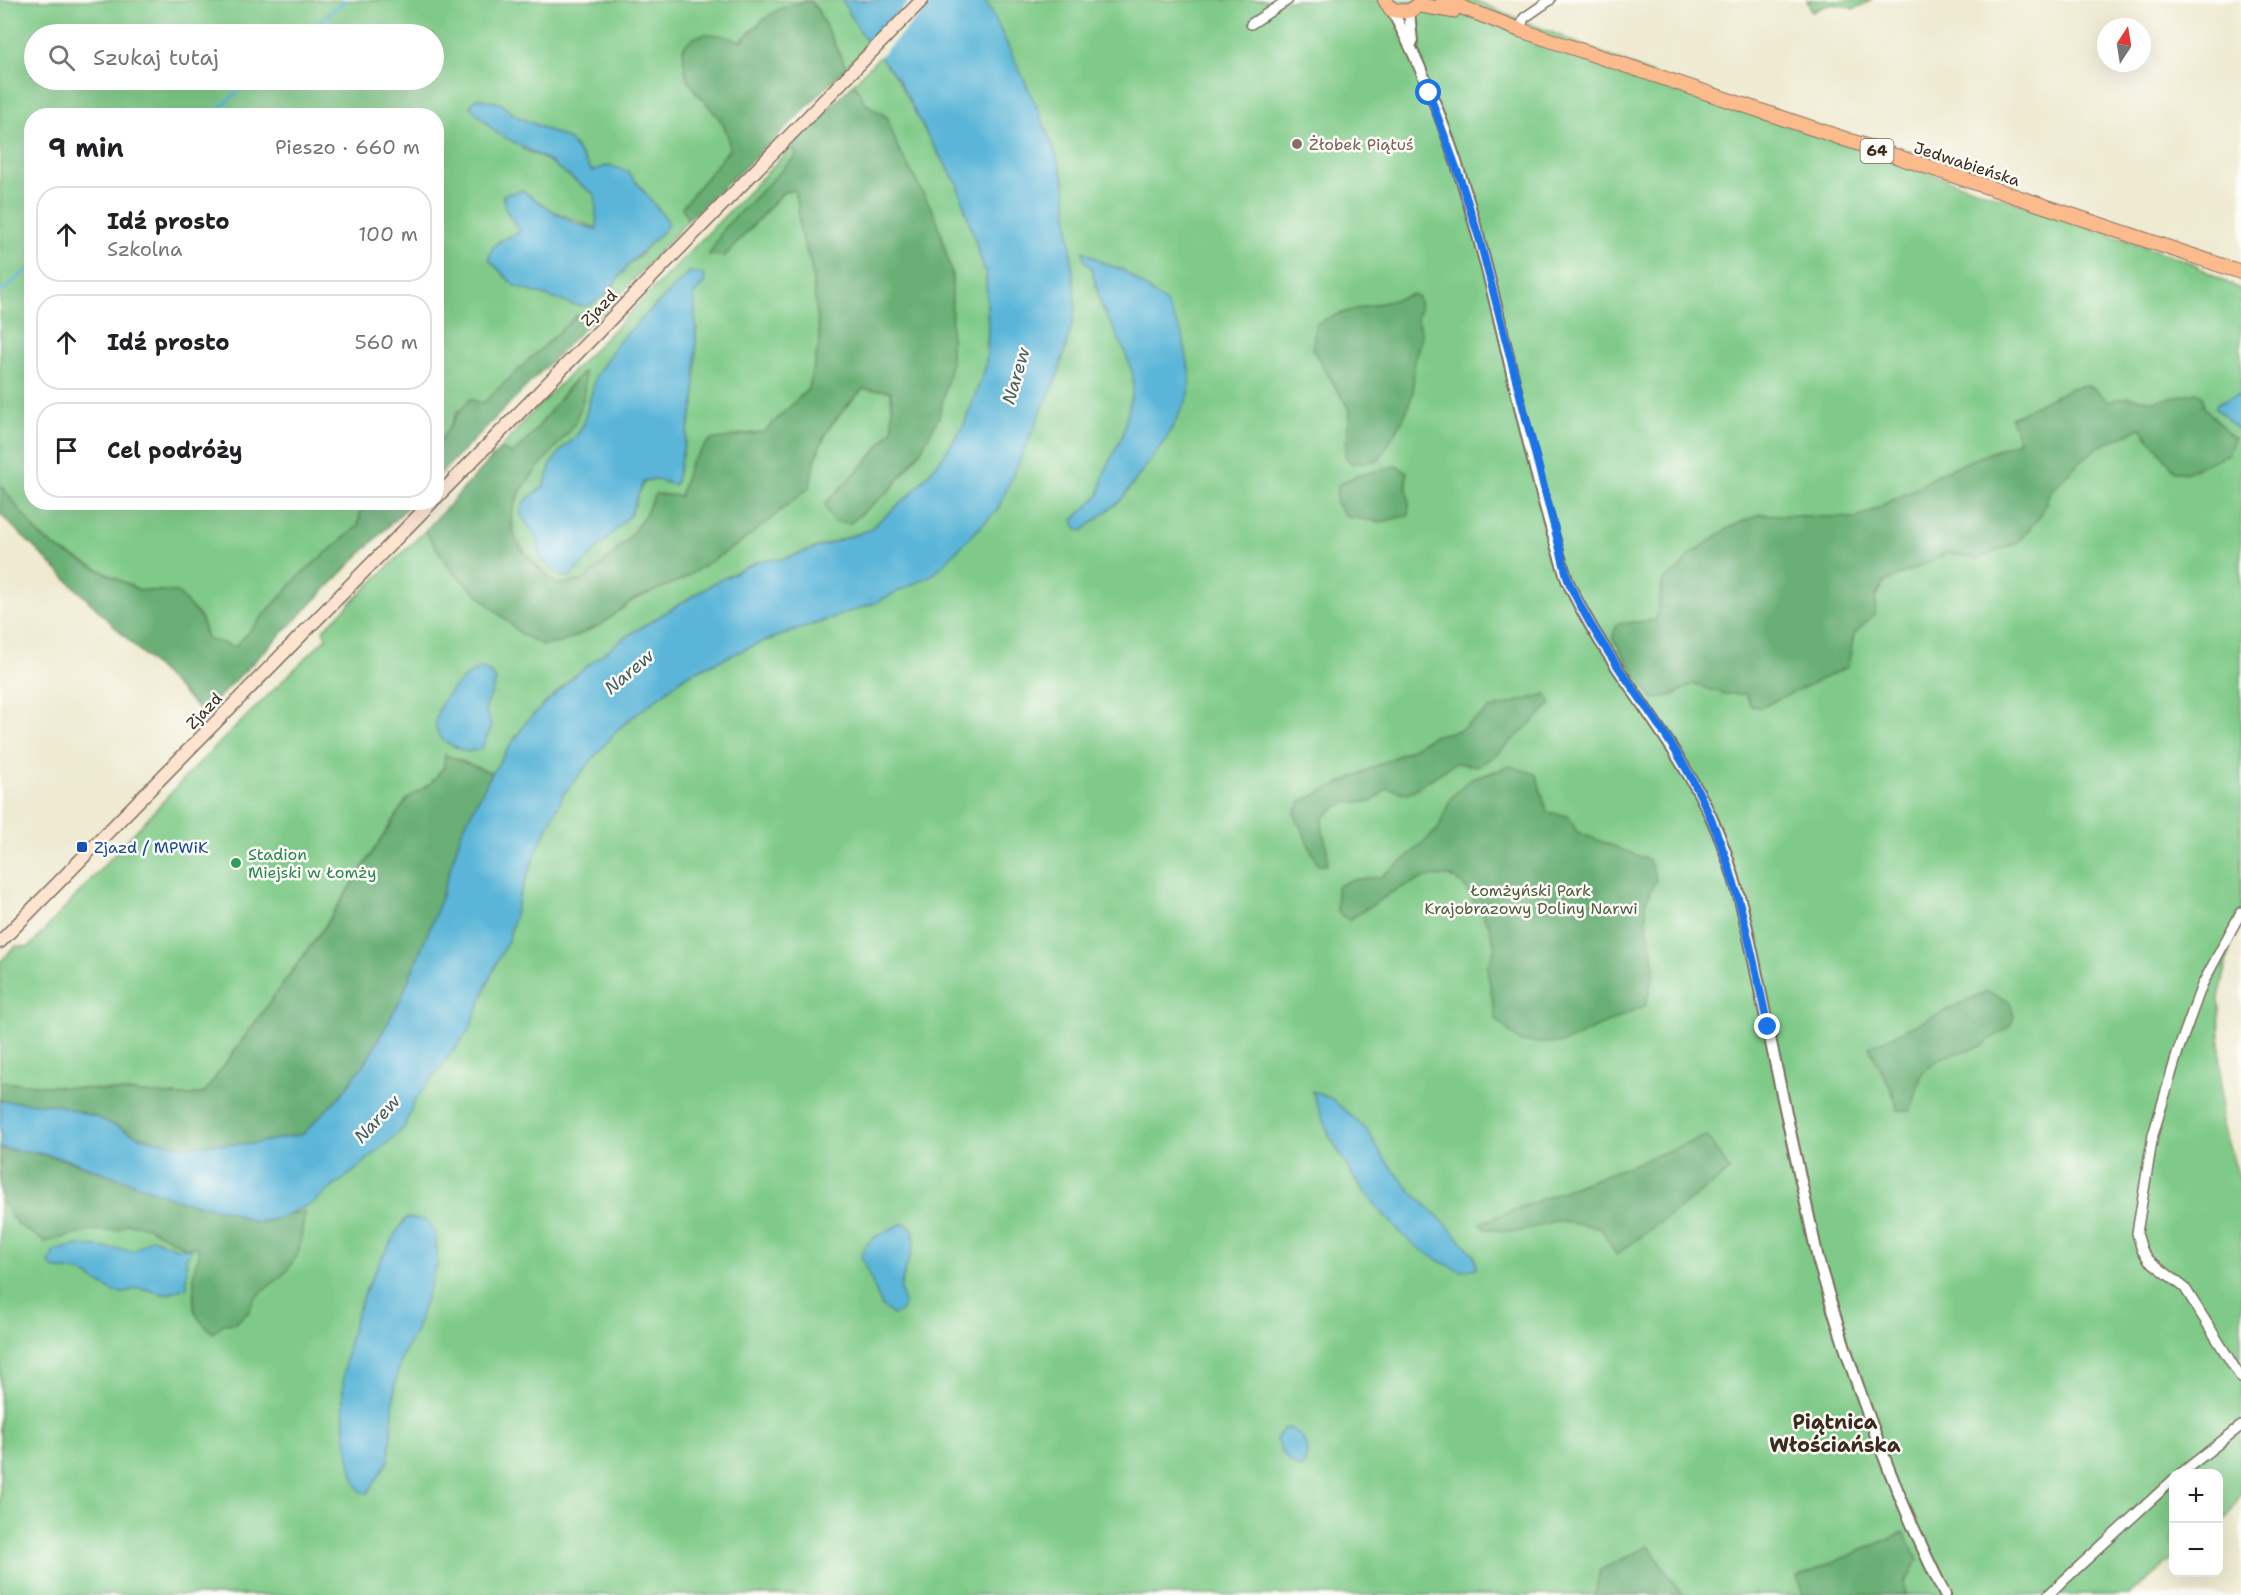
<!DOCTYPE html>
<html lang="pl">
<head>
<meta charset="utf-8">
<style>
  :root { --surface:#fff; --page:#f6f6f6; --text:#202124; --muted:#757577; --line:#e0e0e0 }
  body { margin:0; font-family:"Shantell Sans",sans-serif; background:var(--page); color:var(--text) }
  .controls { position:absolute; right:18px; bottom:18px; display:grid; overflow:hidden; border-radius:12px; box-shadow:0 6px 24px #0002 }
  .controls button { width:54px; height:54px; display:grid; place-items:center; padding:0; border:0; border-bottom:2px solid var(--line); background:var(--surface); color:var(--text); font:30px sans-serif }
  .compass { position:absolute; left:2097px; top:18px; width:54px; height:54px; border-radius:50%; background:var(--surface); box-shadow:0 6px 24px #0002; rotate:12deg }
  .stop { position:absolute; width:18px; height:18px; margin:-14px; border:4px solid #1a73e8; border-radius:50%; background:#fff }
  .stop.end { background:#1a73e8; border-color:#fff; box-shadow:0 2px 6px #0008 }
  .list { margin:0; padding:0; list-style:none }
  h2 { display:flex; justify-content:space-between; align-items:center; height:78px; margin:0; padding:0 24px; font-size:26px }
  h2 small { font-size:20px; font-weight:400; color:var(--muted) }
  .list li { display:grid; grid-template-columns:39px 1fr auto; gap:18px; align-items:center; box-sizing:border-box; height:96px; margin:0 12px 12px; padding:0 12px; border:2px solid var(--line); border-radius:24px }
  .list b { display:block; font-size:22px; white-space:nowrap }
  .list p { margin:0; font-size:20px; white-space:nowrap; color:var(--muted) }
  .list em { font-size:20px; font-style:normal; color:var(--muted) }
  .icon { flex:none; width:33px; height:33px; fill:none; stroke:currentColor; stroke-width:2; stroke-linecap:round; stroke-linejoin:round }
  .map { position:relative; flex:none; width:2241px; height:1595px; overflow:hidden }
  .search { position:absolute; background:var(--surface); box-shadow:0 6px 24px #0002; left:24px; top:24px; width:420px; height:66px; display:flex; align-items:center; gap:15px; box-sizing:border-box; padding:0 21px; border-radius:33px; color:var(--muted); font-size:22px }
  .panel { position:absolute; background:var(--surface); box-shadow:0 6px 24px #0002; left:24px; top:108px; width:420px; height:402px; border-radius:24px }
  .map>svg:first-child { display:block }
  .green { fill:#7fca88; stroke:#5d7a53; stroke-width:1.5; fill-rule:evenodd }
  .forest { fill:#67ae74; stroke:#516c49; stroke-width:1.5 }
  .water { fill:#5ab5d8; stroke:#4a707b; stroke-width:1.5 }
  .pier { fill:#efead1 }
  .lines { fill:none; stroke-linecap:round; stroke-linejoin:round }
  .stream { stroke:#5ab5d8; stroke-width:3 }
  .minor-casing { stroke:#7a6d5d; stroke-width:12 }
  .tertiary-casing { stroke:#7a6d5d; stroke-width:14 }
  .secondary-casing { stroke:#7a6d5d; stroke-width:15 }
  .primary-casing { stroke:#7a6d5d; stroke-width:16 }
  .minor { stroke:#fff; stroke-width:9 }
  .tertiary { stroke:#fff; stroke-width:10 }
  .secondary { stroke:#fde4d1; stroke-width:12 }
  .primary { stroke:#fbbb8d; stroke-width:14 }
  .route { stroke:#1a73e8; stroke-width:8 }
  .education-dot { fill:#8d6e63; stroke:#fdfcf7; stroke-width:2 }
  .transit-dot { fill:#1a4fb4; stroke:#fdfcf7; stroke-width:2 }
  .leisure-dot { fill:#2e9e5b; stroke:#fdfcf7; stroke-width:2 }
  .labels { text-anchor:middle; dominant-baseline:central; stroke-width:5; stroke-linejoin:round; paint-order:stroke }
  .shield { fill:#fdfcf7; stroke:#75695f; stroke-width:1.5 }
  .shield-label { font-size:15px; font-weight:bold; fill:#3b2a1e }
  .education-label { font-size:16px; fill:#785e54; stroke:#fdfcf7; text-anchor:start }
  .street-label { font-size:16px; fill:#3b2a1e; stroke:#fdfcf7 }
  .transit-label { font-size:16px; fill:#164399; stroke:#fdfcf7; text-anchor:start }
  .leisure-label { font-size:16px; fill:#27864d; stroke:#fdfcf7; text-anchor:start }
  .park-label { font-size:16px; fill:#4f5a3e; stroke:#fdfcf7 }
  .water-label { font-size:18px; font-style:italic; fill:#465b5f; stroke:#fdfcf7 }
  .quarter-label { font-size:20px; font-weight:bold; fill:#3b2a1e; stroke:#fdfcf7 }
</style>
</head>
<body>
<div class="map">
<svg width="2241" height="1595" viewBox="0 0 2241 1595">
  <rect width="100%" height="100%" fill="#fdfcf7"/>
  <filter id="ink" filterUnits="userSpaceOnUse"><feTurbulence type="fractalNoise" baseFrequency=".0167" numOctaves="2"/><feDisplacementMap in="SourceGraphic" scale="12" xChannelSelector="R" yChannelSelector="G"/><feConvolveMatrix kernelMatrix="1 2 1 2 8 2 1 2 1" color-interpolation-filters="sRGB"/></filter>
  <filter id="wash" filterUnits="userSpaceOnUse"><feTurbulence type="fractalNoise" baseFrequency=".008" numOctaves="4" result="noise"/><feDisplacementMap in="SourceGraphic" scale="24" xChannelSelector="R" yChannelSelector="G"/><feGaussianBlur stdDeviation="1.35" result="paint"/><feColorMatrix in="noise" values="0 0 0 0 0 0 0 0 0 0 0 0 0 0 0 0 0 1.4 0 .05"/><feComposite in="paint" operator="in"/></filter>
  <g filter="url(#wash)">
    <rect width="100%" height="100%" fill="#efead1"/>
    <g class="green">
      <path d="M0,0H842L869,44L846,67L817,9L764,19L692,86C709,104 730,123 729,149L683,207L688,220L595,322H590L577,316L483,403L457,411L449,430L437,444L436,116H32V502L362,503L358,526L301,574L235,647L207,639L201,618L177,592L139,590L60,550L40,536L3,489L0,490ZM34,34H434V80H34ZM500,103L516,116L570,140L592,171L628,172L645,193L642,254L630,263L606,294L497,242L521,232L506,210L503,196L522,190L552,211L598,229L595,195L547,160L522,149Z"/>
      <polygon points="961,0 1474,0 1717,101 2187,261 2241,290 2241,921 2235,927 2219,998 2222,1125 2241,1183 2241,1494 2227,1517 2219,1524 2218,1474 2174,1474 2173,1559 2129,1595 0,1595 0,1147 60,1152 210,1206 514,845 619,728 687,675 759,643 833,618 1004,372"/>
      <path d="M1807,0H1872L1854,9C1838,2 1827,3 1812,12Z"/>
      <path d="M880,56L897,78L930,140L957,183L986,275L988,331L986,366L964,425L939,462L911,494L869,530L783,559L759,561L716,582L622,639L572,678L527,721L492,773L445,755L444,766L431,783L407,799L325,926L204,1093L183,1096L0,1082V962L16,946L29,947L191,771L326,638L323,630L425,531L453,572L521,634L543,645L561,643L602,624L633,600L683,579L810,487C816,440 831,422 863,389L891,391L893,429L869,459L850,523L891,489L920,452L951,365L952,275L936,217L897,146L887,117L866,104L854,83Z"/>
      <path d="M792,147L797,155L723,229L725,256L784,192L794,190L798,204L800,232L811,264L820,341L809,388L764,432L734,435L690,463L680,496L655,494L645,515L627,540L607,560L583,581L557,584C503,537 497,514 545,458C555,446 567,435 575,422C582,409 582,387 584,372L569,386L532,437L512,454L500,449L526,419ZM690,272L696,329L695,399L675,485L654,479L644,481L630,515L561,577L541,559L537,539L520,513L524,502L544,486L551,464L562,449L575,438L583,426L596,376L619,341Z"/>
    </g>
    <g class="forest">
      <path d="M810,1L817,9L846,67L779,135L688,220L682,207L729,150C731,120 705,107 691,85C684,74 684,61 683,48C699,26 719,35 742,41C767,16 774,6 810,1Z"/>
      <path d="M854,83L866,104L887,117L897,146L936,217L952,275L951,365L939,417L920,452L891,489L850,523L833,522L825,504L869,459L893,429L891,391L863,389C830,422 816,439 810,487L743,541L683,579L633,600L602,624L561,643L543,645L521,634L453,572L425,531L500,449L512,454C541,430 557,397 584,371C586,388 584,404 576,420C558,455 493,496 516,541C525,558 543,572 557,584L582,581L607,560L627,540L645,515L655,494L680,496L690,463L710,440L764,432L809,388L820,340L811,264L800,232L798,204L794,190L783,192L725,256L709,255L723,229L797,155L792,147Z"/>
      <path d="M1413,294L1418,297L1420,308L1417,318L1422,336L1414,362L1413,393L1405,415L1379,460L1352,464L1345,456L1350,411L1313,350L1315,325C1337,309 1384,305 1413,294Z"/>
      <path d="M577,315L590,322L437,477V444C450,429 456,412 470,399L483,403Z"/>
      <polygon points="2084,385 2095,389 2108,401 2128,397 2156,401 2197,392 2203,397 2204,407 2234,439 2228,454 2185,473 2175,471 2141,428 2098,447 2073,468 2050,492 2041,515 2017,543 1977,559 1948,553 1885,582 1876,596 1875,614 1854,634 1848,667 1760,708 1750,705 1746,694 1725,694 1692,684 1674,695 1653,699 1613,639 1616,624 1656,620 1663,581 1678,570 1691,554 1730,527 1760,514 1857,518 1915,489 1940,473 2019,441 2011,418 2071,388"/>
      <path d="M1396,466L1407,472C1405,487 1410,499 1409,515L1382,522L1347,517L1336,503L1337,485L1356,476Z"/>
      <polygon points="3,488 40,536 60,550 139,590 177,592 201,618 207,639 235,647 301,574 358,526 362,503 411,503 203,713 0,514 0,490"/>
      <path d="M1547,694L1551,705L1497,754L1479,766L1455,763L1408,794L1387,788L1372,802C1347,801 1340,801 1322,819C1322,836 1330,849 1327,865H1318L1294,813L1302,801L1410,750L1432,736L1460,730L1490,709Z"/>
      <polygon points="445,755 492,773 462,831 438,908 401,999 367,1060 340,1096 303,1134 252,1144 206,1144 184,1147 140,1137 96,1117 57,1105 0,1101 0,1082 183,1096 204,1093 325,926 407,799 431,783 444,767"/>
      <polygon points="1510,766 1536,774 1547,812 1568,816 1577,832 1649,860 1656,879 1646,901 1646,920 1655,967 1646,1005 1563,1043 1521,1042 1496,1019 1487,968 1495,947 1489,925 1463,884 1450,876 1426,877 1394,891 1349,920 1337,912 1337,887 1350,880 1380,877 1404,860 1438,829 1451,798 1469,780"/>
      <polygon points="1987,991 2010,1002 2014,1017 2010,1026 1981,1046 1941,1058 1922,1073 1911,1111 1898,1110 1892,1091 1869,1047"/>
      <polygon points="1707,1136 1730,1171 1616,1255 1600,1227 1555,1221 1517,1232 1485,1229 1480,1223"/>
      <path d="M0,1149C64,1152 121,1181 181,1200C196,1205 211,1207 226,1211C236,1213 246,1221 256,1222C274,1223 288,1210 305,1213L298,1254L286,1272L254,1299L248,1313L235,1323L223,1324L213,1333C193,1316 193,1313 194,1288C194,1274 193,1268 199,1256L197,1246L186,1248L145,1226L127,1224L118,1230L91,1231L45,1242L17,1224L0,1200Z"/>
      <polygon points="1904,1532 1918,1560 1912,1573 1904,1583 1906,1595 1803,1595 1797,1578"/>
      <polygon points="1649,1546 1682,1595 1595,1595 1600,1570"/>
    </g>
    <g class="water">
      <polygon points="842,0 983,0 989,6 1036,105 1054,148 1065,183 1076,309 1059,372 998,509 934,574 875,603 759,643 687,675 619,728 564,793 536,853 519,897 509,938 491,975 470,1029 414,1102 404,1128 358,1168 311,1204 277,1219 255,1222 228,1211 182,1201 69,1160 38,1153 0,1148 0,1101 57,1105 96,1117 140,1137 184,1147 206,1144 252,1144 303,1134 340,1096 367,1060 401,999 438,908 462,831 492,773 527,721 572,678 622,639 716,582 759,561 783,559 869,530 911,494 939,462 964,425 986,366 988,331 986,275 957,183 930,140 897,78 862,35"/>
      <path d="M476,98L500,103L516,116L570,140L592,171L609,165L628,172L668,221L666,228L630,263L606,294L589,306L574,305L515,286L489,260C490,241 505,239 520,232L506,210L503,195L522,190C544,206 570,225 597,229L595,195L547,160L495,132L470,106Z"/>
      <polygon points="1083,251 1105,264 1123,270 1166,303 1183,336 1190,375 1189,395 1166,439 1121,500 1082,531 1077,529 1073,520 1099,495 1104,474 1123,434 1133,390 1133,375 1124,349 1101,305 1092,269 1084,260"/>
      <polygon points="690,272 702,274 705,278 704,284 694,293 696,329 695,399 675,485 654,479 644,481 630,515 579,568 569,577 561,577 541,559 537,539 520,513 524,502 544,486 551,464 562,449 575,438 583,426 596,376 619,341"/>
      <polygon points="2236,395 2241,398 2241,432 2215,408 2217,404"/>
      <path d="M481,668L491,673L496,680L485,710L492,726L481,749L467,752C459,748 448,745 442,739C420,716 461,675 481,668Z"/>
      <polygon points="1312,1091 1332,1099 1367,1130 1383,1157 1409,1189 1448,1226 1474,1255 1476,1268 1462,1271 1439,1261 1409,1241 1383,1214 1354,1178 1330,1137"/>
      <path d="M406,1218L427,1220L435,1233L438,1261L415,1333L402,1356L395,1385L389,1460L368,1493L361,1492C351,1477 350,1461 347,1444C332,1357 359,1289 406,1218Z"/>
      <path d="M903,1223C929,1230 902,1269 901,1286C900,1291 903,1299 904,1305L901,1312L893,1315L882,1306L861,1256C863,1239 889,1230 903,1223Z"/>
      <path d="M152,1238L177,1248L192,1249L186,1258L187,1288C179,1288 172,1295 163,1294C150,1291 139,1284 126,1293L114,1292L81,1272L53,1268L49,1263L54,1251L77,1245L134,1251Z"/>
      <path d="M1289,1428C1306,1435 1313,1453 1301,1468C1289,1465 1281,1451 1276,1440L1283,1429Z"/>
    </g>
    <polygon class="pier" points="911,0 935,0 878,58 867,46"/>
    <g class="lines">
      <g class="stream">
        <polyline points="305,34 346,0"/>
        <polyline points="210,116 252,80"/>
        <polyline points="0,293 32,266"/>
      </g>
    </g>
  </g>
  <g filter="url(#ink)">
    <g class="lines">
      <defs>
        <g id="minor">
          <polyline points="1251,24 1288,0"/>
          <polyline points="1520,30 1524,18 1550,0"/>
          <polyline points="2241,912 2202,985 2178,1051 2153,1135 2137,1233 2142,1250 2149,1260 2185,1288 2241,1378"/>
          <polyline points="2180,1474 2241,1426"/>
          <polyline points="2048,1595 2174,1479"/>
        </g>
        <g id="tertiary">
          <path d="M1391,9C1488,186 1505,391 1567,580C1605,665 1672,733 1711,817C1741,881 1752,954 1767,1023C1783,1102 1801,1180 1818,1259C1851,1375 1891,1487 1945,1595"/>
          <polyline points="1409,11 1412,42"/>
        </g>
        <g id="secondary">
          <polyline points="436,498 922,0"/>
          <polyline points="0,942 432,502"/>
        </g>
        <g id="primary">
          <path d="M1385,0L1391,9C1403,13 1414,13 1421,0"/>
          <polyline points="1443,0 1520,30 2241,272"/>
          <polyline points="1418,5 1453,11"/>
        </g>
      </defs>
      <use href="#minor" class="minor-casing"/>
      <use href="#tertiary" class="tertiary-casing"/>
      <use href="#secondary" class="secondary-casing"/>
      <use href="#primary" class="primary-casing"/>
      <use href="#minor" class="minor"/>
      <use href="#tertiary" class="tertiary"/>
      <use href="#secondary" class="secondary"/>
      <use href="#primary" class="primary"/>
    </g>
  </g>
  <g class="lines" filter="url(#ink)">
    <path class="route" d="M1429,93L1461,181L1480,241L1568,580C1598,650 1651,706 1688,772C1733,852 1749,939 1768,1027"/>
  </g>
  <circle class="education-dot" cx="1297" cy="144" r="6"/>
  <rect class="transit-dot" x="76" y="841" width="12" height="12" rx="3"/>
  <circle class="leisure-dot" cx="236" cy="863" r="6"/>
  <g class="labels">
    <rect class="shield" x="1860.5" y="139" width="33" height="24" rx="4.5"/>
    <g class="shield-label">
      <text x="1877" y="151">64</text>
    </g>
    <g class="education-label">
      <text x="1309" y="144">Żłobek Piątuś</text>
    </g>
    <g class="street-label">
      <text transform="translate(1967 164) rotate(18)">Jedwabieńska</text>
      <text transform="translate(599 308) rotate(-46)">Zjazd</text>
      <text transform="translate(204 711) rotate(-46)">Zjazd</text>
    </g>
    <g class="transit-label">
      <text x="94" y="847">Zjazd / MPWiK</text>
    </g>
    <g class="leisure-label">
      <text x="248" y="854">Stadion<tspan x="248" dy="18">Miejski w Łomży</tspan></text>
    </g>
    <g class="park-label">
      <text x="1531" y="890">Łomżyński Park<tspan x="1531" dy="18">Krajobrazowy Doliny Narwi</tspan></text>
    </g>
    <g class="water-label">
      <text transform="translate(1016 376) rotate(-74)">Narew</text>
      <text transform="translate(629 672) rotate(-40)">Narew</text>
      <text transform="translate(377 1119) rotate(-47)">Narew</text>
    </g>
    <g class="quarter-label">
      <text x="1835" y="1422">Piątnica<tspan x="1835" dy="23">Włościańska</tspan></text>
    </g>
  </g>
</svg>
<div class="controls">
<button>+</button>
<button>−</button>
</div>
<svg class="compass" viewBox="-18 -18 36 36"><path d="M0-13l5 13h-10z" fill="#e53935"/><path d="M0 13l5-13h-10z" fill="#757577"/></svg>
<div class="stop" style="left:1429px;top:93px"></div>
<div class="stop end" style="left:1768px;top:1027px"></div>
<div class="search"><svg class="icon" aria-label="search" viewBox="0 0 24 24"><circle cx="10" cy="10" r="6"/><path d="M15 15l6 6"/></svg>Szukaj tutaj</div>
<section class="panel">
<h2>9 min<small>Pieszo · 660 m</small></h2>
<ul class="list">
<li><svg class="icon" aria-label="ahead" viewBox="0 0 24 24"><path d="M12 20V5M6 11l6-6 6 6"/></svg><div><b>Idź prosto</b><p>Szkolna</p></div><em>100 m</em></li>
<li><svg class="icon" aria-label="ahead" viewBox="0 0 24 24"><path d="M12 20V5M6 11l6-6 6 6"/></svg><div><b>Idź prosto</b></div><em>560 m</em></li>
<li><svg class="icon" aria-label="arrive" viewBox="0 0 24 24"><path d="M6 21V4h12l-3 4 3 4H6"/></svg><div><b>Cel podróży</b></div></li>
</ul>
</section>
</div>
</body>
</html>
